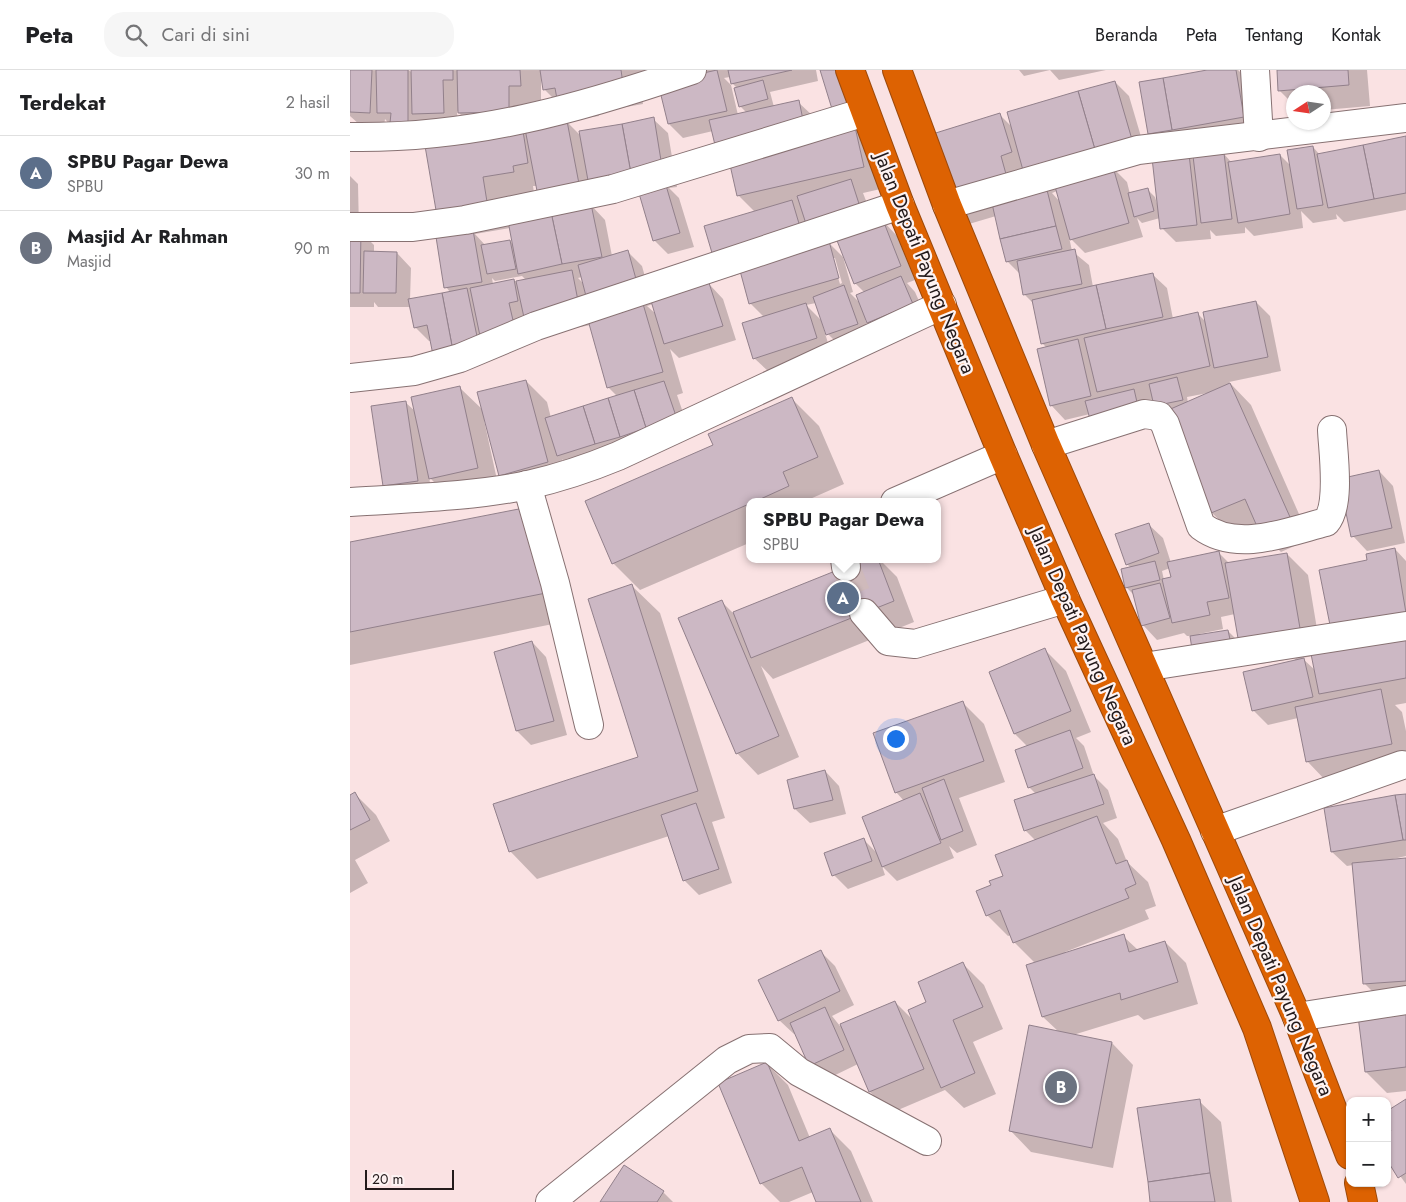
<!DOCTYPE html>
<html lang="id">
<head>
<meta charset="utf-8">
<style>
  :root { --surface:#fff; --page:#f6f6f6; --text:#202124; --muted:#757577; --line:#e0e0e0; --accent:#2563eb }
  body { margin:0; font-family:Jost,sans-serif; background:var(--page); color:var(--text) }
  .controls { position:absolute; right:15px; bottom:15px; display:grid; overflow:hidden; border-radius:10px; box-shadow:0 1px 4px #0004 }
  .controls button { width:45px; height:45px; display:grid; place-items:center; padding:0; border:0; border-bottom:1px solid var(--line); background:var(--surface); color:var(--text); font:25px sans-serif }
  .compass { position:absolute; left:936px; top:15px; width:45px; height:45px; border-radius:50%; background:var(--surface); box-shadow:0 1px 4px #0004; rotate:258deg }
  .scale { position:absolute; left:15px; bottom:12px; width:89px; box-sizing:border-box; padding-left:5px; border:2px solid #231a1b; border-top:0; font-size:14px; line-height:18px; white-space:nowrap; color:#231a1b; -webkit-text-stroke:4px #fdf3f3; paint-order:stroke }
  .you { position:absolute; left:545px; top:668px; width:18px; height:18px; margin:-12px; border:4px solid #fff; border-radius:50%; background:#1a73e8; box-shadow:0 0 0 8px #1a73e833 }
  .badge { display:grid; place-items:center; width:32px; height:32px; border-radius:50%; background:var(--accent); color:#fff; font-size:16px; font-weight:700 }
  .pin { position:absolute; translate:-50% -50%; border:2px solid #fff; box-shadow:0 1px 5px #0006 }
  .popup { position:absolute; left:396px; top:428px; width:195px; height:65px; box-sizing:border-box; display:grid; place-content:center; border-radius:10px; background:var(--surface); filter:drop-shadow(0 1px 4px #0005); font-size:16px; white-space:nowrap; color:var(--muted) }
  .popup b { font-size:19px; color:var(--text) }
  .popup::after { content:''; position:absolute; left:50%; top:100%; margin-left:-10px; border:10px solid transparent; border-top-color:var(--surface) }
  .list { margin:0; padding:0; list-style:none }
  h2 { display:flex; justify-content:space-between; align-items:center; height:65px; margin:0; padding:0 20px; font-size:21px }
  h2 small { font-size:16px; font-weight:400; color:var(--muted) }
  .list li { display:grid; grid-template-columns:32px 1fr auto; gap:15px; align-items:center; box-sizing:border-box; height:75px; padding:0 20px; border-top:1px solid var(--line) }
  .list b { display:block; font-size:19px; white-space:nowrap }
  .list p { margin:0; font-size:16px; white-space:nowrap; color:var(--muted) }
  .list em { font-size:16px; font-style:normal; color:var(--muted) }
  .icon { flex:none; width:28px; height:28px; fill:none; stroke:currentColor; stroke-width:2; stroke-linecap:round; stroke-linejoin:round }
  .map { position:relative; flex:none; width:1056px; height:1132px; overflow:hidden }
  header { display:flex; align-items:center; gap:30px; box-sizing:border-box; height:70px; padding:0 25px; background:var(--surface); border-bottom:1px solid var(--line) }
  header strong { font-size:24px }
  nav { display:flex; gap:28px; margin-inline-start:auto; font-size:18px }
  .search { width:350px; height:45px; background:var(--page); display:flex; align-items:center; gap:12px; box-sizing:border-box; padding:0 18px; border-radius:20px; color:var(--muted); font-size:19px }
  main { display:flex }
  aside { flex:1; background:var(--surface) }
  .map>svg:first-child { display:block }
  .shadow { fill:#0003; fill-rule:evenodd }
  .building { fill:#ccb8c4; stroke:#92808b }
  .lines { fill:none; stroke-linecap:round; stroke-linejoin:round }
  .minor-tunnel { stroke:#cfbabb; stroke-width:28; stroke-dasharray:28 14; stroke-linecap:butt }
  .minor-casing { stroke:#877172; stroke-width:30 }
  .highway-casing { stroke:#9c490b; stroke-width:30 }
  .minor { stroke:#fff; stroke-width:28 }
  .highway { stroke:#dd6202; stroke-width:28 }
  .labels { text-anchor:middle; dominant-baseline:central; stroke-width:4.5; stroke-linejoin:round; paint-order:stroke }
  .street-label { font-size:20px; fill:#231a1b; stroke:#fdf3f3 }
</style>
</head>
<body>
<header>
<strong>Peta</strong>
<div class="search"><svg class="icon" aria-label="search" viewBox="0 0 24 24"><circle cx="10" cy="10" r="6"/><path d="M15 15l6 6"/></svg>Cari di sini</div>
<nav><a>Beranda</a><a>Peta</a><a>Tentang</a><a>Kontak</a></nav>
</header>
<main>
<aside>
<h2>Terdekat<small>2 hasil</small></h2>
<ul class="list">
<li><span class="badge" style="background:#5c6f8a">A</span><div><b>SPBU Pagar Dewa</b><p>SPBU</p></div><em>30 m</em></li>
<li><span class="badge" style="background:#6b7280">B</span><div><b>Masjid Ar Rahman</b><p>Masjid</p></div><em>90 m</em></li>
</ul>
</aside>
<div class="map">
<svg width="1056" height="1132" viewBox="0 0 1056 1132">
  <rect width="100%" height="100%" fill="#fae2e3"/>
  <g class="shadow">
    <path d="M0,0H59L62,3V0H466L468,11L420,22L424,37L448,32L463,46L505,58L526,80L535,118L513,123L525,154L533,151L547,166L565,210L557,213L565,222L577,249L532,267L515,249L522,268L492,278L478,264L466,233L456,235L471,250L481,283L419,302L404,288L414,247L400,233L392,203L381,207L366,192L405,142L388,125L380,88L363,61L333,68L319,54L312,23L291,19L293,34L248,42L249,46L229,49L216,41L195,20L191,4V37L217,52L231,66L303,49L318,63L327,117L319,118L329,128L344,177L318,184L304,170L290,123L239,133L255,150L262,186L278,182L292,196L302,232L359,214L373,229L386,270L329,288L320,279L333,323L327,325L340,363L223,400L212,389L219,413L172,426L150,405L136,350H134L149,419L102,430L79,407L82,425L49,430L34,416L55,332L66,342L110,318L134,341L176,311L197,332L201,348L268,327L258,317L241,255L140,274L143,290L98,299L82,271H79L65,257L61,237H28L24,232V237H0V106L8,114L9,160L24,175V183H47L61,198L60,230L100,222L96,217L130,64L107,41L108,57H42L35,49L34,56L10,55L0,46ZM380,7L382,13L387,18L390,36L397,43L388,45L381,15L374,8ZM183,116H187L231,137L157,152L153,128L184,123ZM160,158L164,175L160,171L136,176L125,164ZM488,169L505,213L515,223L510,233L500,223L503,222L493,187L478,172ZM482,188H485L492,213L490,214ZM172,206L176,210L143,214L142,208L145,211ZM232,207L234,214L228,208ZM303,234L306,244L297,236Z"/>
    <polygon points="669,0 756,0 709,10 700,0 674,6"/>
    <polygon points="863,0 888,0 899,11 908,62 813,78 799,64"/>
    <polygon points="928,0 1017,0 1020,36 974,40 974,22 944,22 944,35 929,20"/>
    <path d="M765,12L779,26L797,87L764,96L766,101L777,112L780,124L798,120L805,127L808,137L839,85L845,91L874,84L882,93L930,85L941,96L963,77L970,85L1056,67V140L994,152L986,144L987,149L963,153L951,141L953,158L904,166L895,157V163L866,166L860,160L861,169L826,172L812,158L810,148L792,153L787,148L793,167L735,183L719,167L722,181L739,195L743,217L802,204L817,218L823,249L847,243L856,252L906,232L920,246L931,301L879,312L901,335L960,469L931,482L910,461L907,454L884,464L862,443L818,341L740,344L715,350L701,335L697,278L692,273L684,234L674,224L671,205L657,191L646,146L619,154L598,133L649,44L662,57ZM707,121L710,132L702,123ZM858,323V324L838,333L837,327Z"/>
    <polygon points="442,329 469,356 494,414 460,429 461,432 399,432 399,473 290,520 263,493 365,375"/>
    <polygon points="1029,401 1043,416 1055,473 1017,481 1003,466"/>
    <polygon points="178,438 223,550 0,595 0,474"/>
    <path d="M798,454L813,468L821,493L868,482L880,494L937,484L958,505L971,583L1018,491L1045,479L1056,491V633L1045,635L1052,642L1056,661V697L978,713L957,691L948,648L918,655L903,640L946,588L911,594L890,573L885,544L871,547L873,559L849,564V566L878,561L885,568L888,585H845L841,566H837L834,563L807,570L793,555L783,524L776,517L781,498L777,494ZM820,498L822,508L814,510L812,501ZM963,586L966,601L952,588Z"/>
    <polygon points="518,489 529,489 547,507 564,552 423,609 411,596 449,687 408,705 387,683 371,531 383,543"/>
    <polygon points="282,516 310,543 375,748 362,752 382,813 349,825 335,811 319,766 187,809 160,781 290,687"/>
    <polygon points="182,572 196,587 217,665 181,675 167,661"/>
    <polygon points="695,580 716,601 741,662 726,668 734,676 744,706 758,720 767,748 753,753 768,769 777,792 798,812 806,836 795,840 799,849 715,882 716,884 773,866 788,880 815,872 836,893 848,934 794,950 788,945 723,965 762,973 783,995 763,1098 681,1082 660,1060 709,962 693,947 677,896 685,893 664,872 661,865 658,866 637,845 642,816 654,807 686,771 675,760 686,724 679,717 678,677 665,664 641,602"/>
    <polygon points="613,633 634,654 655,712 609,728 627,775 607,783 599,776 604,788 547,811 532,796 535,805 498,819 484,805 513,769 528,784 554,731 546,722"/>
    <polygon points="475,701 489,716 496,744 460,753 445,739"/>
    <polygon points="5,724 26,745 40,771 5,790 18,813 0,823 0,726"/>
    <polygon points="1056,725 1056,786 1043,789 1043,791 1056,790 1056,933 1036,935 1014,913 1003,795 997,796 982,782 975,739"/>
    <polygon points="470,881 485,896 504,935 482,946 490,956 545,932 564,951 613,894 634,915 653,959 623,972 646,1024 614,1038 595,1020 541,1043 520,1022 508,994 475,1010 460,996 446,963 444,964 429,950"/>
    <polygon points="1056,942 1056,1021 1037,1023 1016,1002"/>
    <polygon points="417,994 438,1015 460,1068 480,1060 501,1081 523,1132 468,1132 463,1122 439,1132 430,1132 411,1113 370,1013"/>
    <polygon points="849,1031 871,1052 882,1132 802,1132"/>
    <polygon points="1056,1031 1056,1114 1037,1088 1043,1061"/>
    <polygon points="313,1122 323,1132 252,1132"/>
  </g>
  <g class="building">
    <polygon points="0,0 22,0 20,43 0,42"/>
    <polygon points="26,0 58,0 58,54 40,53 41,43 27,43"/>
    <polygon points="61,0 103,0 103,10 93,10 94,43 62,44"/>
    <polygon points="107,0 170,0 171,16 159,16 159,42 108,43"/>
    <polygon points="190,0 271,0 273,14 228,21 229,25 207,29 205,18 193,20"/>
    <polygon points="367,0 377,41 318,54 308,13"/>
    <polygon points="378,0 442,0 381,14"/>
    <polygon points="470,0 493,0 503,33 482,39"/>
    <polygon points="857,0 886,0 894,47 822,60 813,8"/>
    <polygon points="927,0 998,0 999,15 928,21"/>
    <polygon points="813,8 822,60 798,64 789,12"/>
    <polygon points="413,10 418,29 389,37 384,18"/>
    <polygon points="765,11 783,73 746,83 728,21"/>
    <polygon points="728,21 746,83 674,104 657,42"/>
    <polygon points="449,30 454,55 365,75 359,50"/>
    <polygon points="650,43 662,82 651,86 659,115 597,134 576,66"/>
    <polygon points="304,47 313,103 282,109 272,54"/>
    <polygon points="217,51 230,119 188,126 175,59"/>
    <polygon points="272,54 282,109 239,116 229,61"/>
    <polygon points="505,57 514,97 387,126 378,86"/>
    <polygon points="173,61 178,93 163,96 164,102 133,107 138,138 87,146 75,76"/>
    <polygon points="1056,66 1056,123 1024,129 1013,75"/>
    <polygon points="1013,75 1024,129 978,138 967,84"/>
    <polygon points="963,76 973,135 947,139 937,80"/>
    <polygon points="874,83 882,149 851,153 843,86"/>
    <polygon points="839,84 847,155 810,159 802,88"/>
    <polygon points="930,84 940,144 888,153 878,92"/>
    <polygon points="763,97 779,153 720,170 704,113"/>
    <polygon points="501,109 512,143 458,160 447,126"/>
    <polygon points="315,112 330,163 303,171 288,120"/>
    <polygon points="696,116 706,156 650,169 641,129"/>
    <polygon points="798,118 804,141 784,147 778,123"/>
    <polygon points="442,130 453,167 365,193 354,156"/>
    <polygon points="241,134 252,187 212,194 201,142"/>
    <polygon points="201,142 212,194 168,204 158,151"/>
    <polygon points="533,150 551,196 504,214 486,168"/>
    <polygon points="706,156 712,179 656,192 650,169"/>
    <polygon points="0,159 11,159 10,223 0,223"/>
    <polygon points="123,160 132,212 94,218 86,167"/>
    <polygon points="160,170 166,199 137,204 131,175"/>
    <polygon points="479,171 489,208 399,234 389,197"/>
    <polygon points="725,179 732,214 673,225 667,191"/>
    <polygon points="278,180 289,220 238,234 228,195"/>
    <polygon points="14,181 47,182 46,223 13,223"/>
    <polygon points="222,200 230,241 175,252 166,211"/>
    <polygon points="803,203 813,247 756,259 746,215"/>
    <polygon points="551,206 563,234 517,253 506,225"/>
    <polygon points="164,209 168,231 159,233 165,259 130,266 120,218"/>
    <polygon points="359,213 373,256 314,274 301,231"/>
    <polygon points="494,215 508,254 476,265 463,227"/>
    <polygon points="746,215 756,259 691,274 682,230"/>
    <polygon points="117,218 129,276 103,281 92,223"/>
    <polygon points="92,223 103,281 83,285 77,255 64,258 58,229"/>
    <polygon points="291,227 313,302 257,318 236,243"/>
    <polygon points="906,231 918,287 864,298 853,242"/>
    <polygon points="456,233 467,268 403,289 392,253"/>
    <polygon points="848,242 860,296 747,322 734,268"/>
    <polygon points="728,269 741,326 700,336 687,279"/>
    <polygon points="827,307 833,330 804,336 799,314"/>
    <polygon points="176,310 198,392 149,406 127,322"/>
    <polygon points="314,311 327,349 296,358 284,320"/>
    <polygon points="880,313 940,447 909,461 895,429 861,443 816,341"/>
    <polygon points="110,316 128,398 79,409 61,327"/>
    <polygon points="784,319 789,341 741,353 735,331"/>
    <polygon points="284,320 296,358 270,367 258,328"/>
    <polygon points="442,327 468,387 433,402 439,416 404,432 399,432 399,434 262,494 235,431 363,375 358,364"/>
    <polygon points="258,328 270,367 245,374 233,336"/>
    <polygon points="56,331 68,411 33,416 21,336"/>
    <polygon points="233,336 245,374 207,386 195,348"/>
    <polygon points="1029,400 1042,458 1001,467 989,409"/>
    <polygon points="179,437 196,523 0,562 0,472"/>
    <polygon points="799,453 809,483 776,495 765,464"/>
    <polygon points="1045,478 1056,543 980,555 969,500 1017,490 1016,484"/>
    <polygon points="869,481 879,528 857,532 860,545 822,553 812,509 821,507 817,492"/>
    <polygon points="937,483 951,564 889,574 875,493"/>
    <polygon points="515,489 528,489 544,531 401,588 383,542"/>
    <polygon points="805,491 810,510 775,518 771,499"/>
    <polygon points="810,513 820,548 791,556 782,520"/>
    <polygon points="282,514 348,721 159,782 143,734 288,687 238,529"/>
    <polygon points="372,530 429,666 386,684 328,548"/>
    <polygon points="878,560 882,579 843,586 840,566"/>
    <polygon points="1056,567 1056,608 969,624 961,584"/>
    <polygon points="182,571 204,651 166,661 144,582"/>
    <polygon points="695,578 721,641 664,664 639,602"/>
    <polygon points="954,588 963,627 902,641 893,602"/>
    <polygon points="1031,619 1042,674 956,692 945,637"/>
    <polygon points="613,631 634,691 545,723 523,663"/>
    <polygon points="720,660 733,698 678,718 665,680"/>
    <polygon points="475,700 483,730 444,739 437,710"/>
    <polygon points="744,704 754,734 674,761 664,730"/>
    <polygon points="594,709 613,761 591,770 572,718"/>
    <polygon points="5,722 20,750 0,760 0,725"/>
    <polygon points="570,723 591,773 532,797 512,747"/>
    <polygon points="1056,724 1056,770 1053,770 1045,725"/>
    <polygon points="1045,725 1053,770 981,782 974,738"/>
    <polygon points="346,733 369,799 333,811 311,745"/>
    <polygon points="747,746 766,794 777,790 786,814 775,819 779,828 663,873 650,840 636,846 626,821 641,815 639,811 653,806 645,785"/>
    <polygon points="514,768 522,791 482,806 474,783"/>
    <polygon points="1056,788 1056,911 1013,914 1002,793"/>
    <polygon points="774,864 779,882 815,871 828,912 771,930 770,923 692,947 676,895"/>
    <polygon points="471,880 490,921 428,951 408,910"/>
    <polygon points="613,892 633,937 603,950 625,1003 591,1018 558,940 576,932 568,912"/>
    <polygon points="545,931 574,999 519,1022 490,954"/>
    <polygon points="475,937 494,980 459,996 440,953"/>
    <polygon points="1056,941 1056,997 1015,1002 1008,946"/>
    <polygon points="679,955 762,972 742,1078 659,1061"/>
    <polygon points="417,992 449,1071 480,1058 511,1132 466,1132 452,1097 410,1114 368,1013"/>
    <polygon points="850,1029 860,1103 798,1112 787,1038"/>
    <polygon points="1056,1029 1056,1103 1048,1108 1037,1090 1037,1063 1041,1061 1037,1055 1037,1041"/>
    <polygon points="274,1095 314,1121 307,1132 250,1132"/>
    <polygon points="860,1103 865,1132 800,1132 798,1112"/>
  </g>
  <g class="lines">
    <polyline class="minor-tunnel" points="496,497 514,543"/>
    <defs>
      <g id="minor">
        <polyline points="905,0 909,67"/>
        <path d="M0,67C122,69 228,39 342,0"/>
        <polyline points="597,135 788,80 1056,48"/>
        <polyline points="0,157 63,157 115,150 263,119 515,42"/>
        <polyline points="0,308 64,301 110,288 186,256 550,135"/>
        <path d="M696,375L794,344L809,346L815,354L851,456C887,483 937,462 976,452C991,435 983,382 982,360"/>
        <polyline points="177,415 205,513 239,655"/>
        <path d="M0,432C59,428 120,427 178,415C209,408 239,398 268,386L592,235"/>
        <polyline points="545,432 653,385"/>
        <polyline points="495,489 496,497"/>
        <polyline points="514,543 538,571 565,574 715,529"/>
        <polyline points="794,597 1056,556"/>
        <polyline points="865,761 1052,695"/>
        <polyline points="947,947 1056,930"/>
        <polyline points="200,1132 377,990 399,979 420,978 449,1002 577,1071"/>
      </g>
      <g id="highway">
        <polyline points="500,0 550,135 653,385 715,529 826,770 907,958 965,1132"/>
        <polyline points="547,0 597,135 696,375 947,947 1000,1085"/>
        <polyline points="1009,1113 1013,1132"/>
      </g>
    </defs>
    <use href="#minor" class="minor-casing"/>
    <use href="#highway" class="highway-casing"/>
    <use href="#minor" class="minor"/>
    <use href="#highway" class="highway"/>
  </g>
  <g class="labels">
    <g class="street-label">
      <text transform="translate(575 193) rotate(68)">Jalan Depati Payung Negara</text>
      <text transform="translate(733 566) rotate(66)">Jalan Depati Payung Negara</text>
      <text transform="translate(931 916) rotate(67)">Jalan Depati Payung Negara</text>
    </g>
  </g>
</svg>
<div class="controls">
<button>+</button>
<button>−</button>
</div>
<svg class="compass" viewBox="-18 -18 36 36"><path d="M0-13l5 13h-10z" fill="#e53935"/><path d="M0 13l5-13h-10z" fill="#757577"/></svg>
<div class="scale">20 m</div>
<div class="you"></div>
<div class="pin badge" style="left:493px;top:528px;background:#5c6f8a">A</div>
<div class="popup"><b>SPBU Pagar Dewa</b>SPBU</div>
<div class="pin badge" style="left:711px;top:1017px;background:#6b7280">B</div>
</div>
</main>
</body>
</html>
